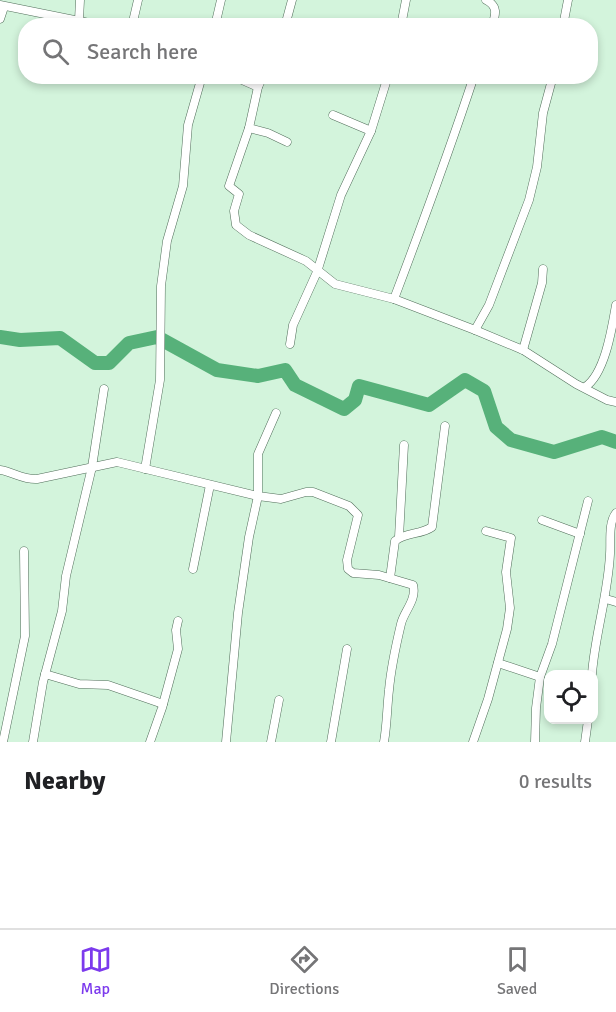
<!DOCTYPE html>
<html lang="en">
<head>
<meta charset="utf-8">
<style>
  :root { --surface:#fff; --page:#f6f6f6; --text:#202124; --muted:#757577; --line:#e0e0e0; --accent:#7c3aed }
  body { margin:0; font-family:Signika,sans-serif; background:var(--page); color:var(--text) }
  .controls { position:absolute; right:18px; bottom:18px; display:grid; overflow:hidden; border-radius:12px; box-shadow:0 3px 9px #0003 }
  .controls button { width:54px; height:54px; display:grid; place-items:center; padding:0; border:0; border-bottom:2px solid var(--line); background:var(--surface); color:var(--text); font:30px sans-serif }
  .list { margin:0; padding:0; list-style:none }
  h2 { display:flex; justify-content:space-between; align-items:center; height:78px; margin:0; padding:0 24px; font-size:26px }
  h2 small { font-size:20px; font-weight:400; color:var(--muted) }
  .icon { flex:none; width:33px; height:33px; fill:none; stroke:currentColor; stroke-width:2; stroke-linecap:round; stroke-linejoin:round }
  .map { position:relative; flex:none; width:616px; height:742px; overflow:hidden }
  .search { position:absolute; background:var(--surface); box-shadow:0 3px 9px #0003; left:18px; right:18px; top:18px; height:66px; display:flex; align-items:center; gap:15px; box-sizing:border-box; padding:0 21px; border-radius:24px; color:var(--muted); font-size:22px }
  .sheet { height:186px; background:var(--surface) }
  nav { display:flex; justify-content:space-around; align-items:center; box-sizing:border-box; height:84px; border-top:2px solid var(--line); background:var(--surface); font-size:16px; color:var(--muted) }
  nav a { display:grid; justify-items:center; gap:3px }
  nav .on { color:var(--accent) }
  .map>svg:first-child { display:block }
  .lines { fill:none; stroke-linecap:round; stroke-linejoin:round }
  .river { stroke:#57b17a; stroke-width:14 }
  .minor-casing { stroke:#516e5a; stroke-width:9 }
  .minor { stroke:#fff; stroke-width:8 }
</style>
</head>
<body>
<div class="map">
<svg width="616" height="742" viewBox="0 0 616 742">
  <rect width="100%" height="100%" fill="#d3f4dc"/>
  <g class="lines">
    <polyline class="river" points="0,337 20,340 60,338 95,363 109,363 129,343 157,337 217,370 258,376 285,370 295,385 344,409 355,400 359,386 429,405 465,380 484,391 496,427 511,440 554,452 602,437 616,442"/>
    <defs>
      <g id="minor">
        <path d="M486,0C498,6 496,14 492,26"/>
        <polyline points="0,5 104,26"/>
        <polyline points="0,19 4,7"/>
        <polyline points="79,20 80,0"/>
        <polyline points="132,26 138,0"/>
        <polyline points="215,26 221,0"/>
        <polyline points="285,26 292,0"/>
        <polyline points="401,26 406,0"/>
        <polyline points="563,26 568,0"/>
        <polyline points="233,76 258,87"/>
        <polyline points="263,76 258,87 249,128 268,133 287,142"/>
        <polyline points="333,115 371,131"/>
        <polyline points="249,128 229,186 239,194 234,211 236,225 249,235 306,261 335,284 394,299 475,330 523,350 576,384 607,400 616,402"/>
        <path d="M394,299C422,225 449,152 474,76"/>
        <polyline points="475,330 489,305 529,200 537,167 543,113 553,76"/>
        <polyline points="290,344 293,325 317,272 341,195 371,131 388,76"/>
        <polyline points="523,350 542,283 543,269"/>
        <path d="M585,387C605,374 612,328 616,305"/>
        <polyline points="145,469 160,380 161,286 167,241 183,186 188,125 202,76"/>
        <path d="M0,470C13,472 24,480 37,479L117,462L258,496L281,499L306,492H313L349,506L358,515L347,560L348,569L353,573L379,575L413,585C417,600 404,611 401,624C396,645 391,668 389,690C387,707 387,725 384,742"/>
        <polyline points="542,520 580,534"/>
        <polyline points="399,537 404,445"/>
        <polyline points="193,569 210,485"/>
        <path d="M390,578L395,541C405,532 421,535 432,527L445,426"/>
        <polyline points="606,599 616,602"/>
        <polyline points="498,663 540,677"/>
        <polyline points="45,674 79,684 108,685 163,704"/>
        <path d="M592,674C595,634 608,595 610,554C611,542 608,523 616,513"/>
        <polyline points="3,742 25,636 24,551"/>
        <polyline points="33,742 43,682 62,611 66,576 92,467 104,389"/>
        <polyline points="150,742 162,708 178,649 176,630 178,621"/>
        <polyline points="226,742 238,613 249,537 258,496 258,454 276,413"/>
        <polyline points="271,742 279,700"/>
        <polyline points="331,742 347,649"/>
        <polyline points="473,742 488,699 507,629 510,608 506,572 511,538 486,531"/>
        <polyline points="535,742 536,708 540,677 552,644 588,501"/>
        <polyline points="585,742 588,720"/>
      </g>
    </defs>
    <use href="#minor" class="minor-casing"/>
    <use href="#minor" class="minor"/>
  </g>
</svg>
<div class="controls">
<button><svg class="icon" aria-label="locate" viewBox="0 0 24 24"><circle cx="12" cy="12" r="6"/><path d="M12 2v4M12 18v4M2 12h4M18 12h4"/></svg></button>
</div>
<div class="search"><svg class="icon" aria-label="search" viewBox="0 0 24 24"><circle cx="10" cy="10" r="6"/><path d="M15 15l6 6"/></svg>Search here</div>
</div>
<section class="sheet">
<h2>Nearby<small>0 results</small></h2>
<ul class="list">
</ul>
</section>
<nav>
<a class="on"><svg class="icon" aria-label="map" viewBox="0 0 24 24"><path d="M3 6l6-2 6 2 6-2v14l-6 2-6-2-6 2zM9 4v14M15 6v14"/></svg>Map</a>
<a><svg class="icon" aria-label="directions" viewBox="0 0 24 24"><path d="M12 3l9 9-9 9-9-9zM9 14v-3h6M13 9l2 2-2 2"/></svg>Directions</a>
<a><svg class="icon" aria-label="saved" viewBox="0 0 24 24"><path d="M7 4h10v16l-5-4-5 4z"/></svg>Saved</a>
</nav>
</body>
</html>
